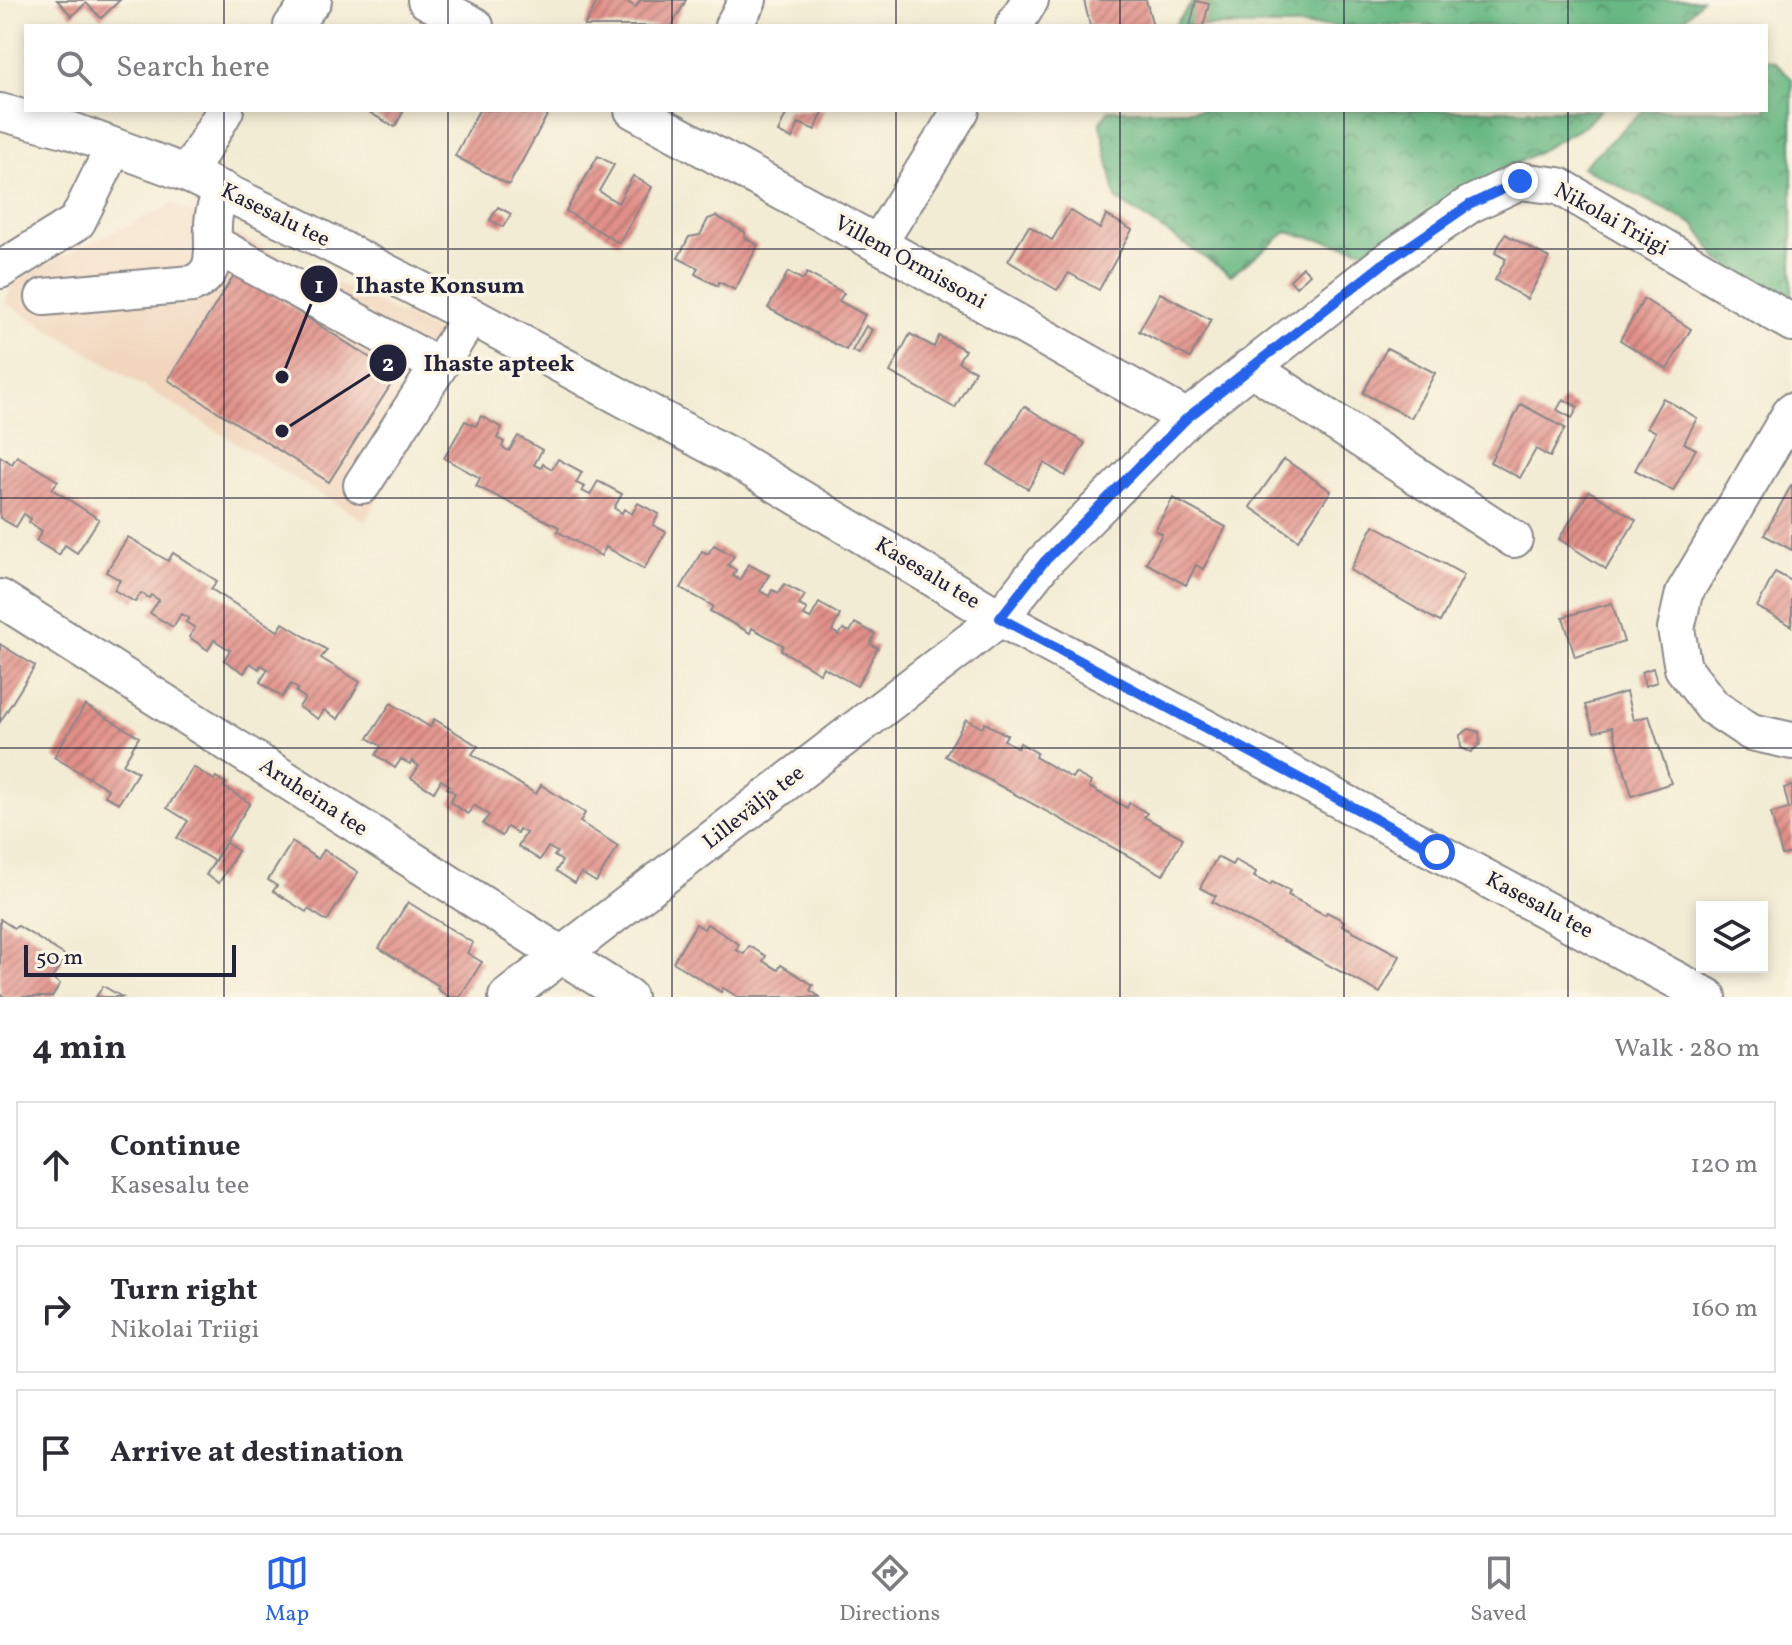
<!DOCTYPE html>
<html lang="en">
<head>
<meta charset="utf-8">
<style>
  :root { --surface:#fff; --page:#f7f7f7; --text:#2b2b33; --muted:#7c7c81; --line:#e1e1e2; --accent:#2563eb }
  body { margin:0; font-family:Vollkorn,serif; background:var(--page); color:var(--text) }
  .controls { position:absolute; right:24px; bottom:24px; display:grid; overflow:hidden; border-radius:0px; box-shadow:0 4px 12px #0003 }
  .controls button { width:72px; height:72px; display:grid; place-items:center; padding:0; border:0; border-bottom:2px solid var(--line); background:var(--surface); color:var(--text); font:40px sans-serif }
  .scale { position:absolute; left:24px; bottom:20px; width:212px; box-sizing:border-box; padding-left:8px; border:4px solid #22223b; border-top:0; font-size:22px; line-height:28px; white-space:nowrap; color:#22223b; -webkit-text-stroke:6px #fcf5e5; paint-order:stroke }
  .stop { position:absolute; width:24px; height:24px; margin:-18px; border:6px solid #2563eb; border-radius:50%; background:#fff }
  .stop.end { background:#2563eb; border-color:#fff; box-shadow:0 2px 8px #0008 }
  .list { margin:0; padding:0; list-style:none }
  h2 { display:flex; justify-content:space-between; align-items:center; height:104px; margin:0; padding:0 32px; font-size:34px }
  h2 small { font-size:26px; font-weight:400; color:var(--muted) }
  .list li { display:grid; grid-template-columns:52px 1fr auto; gap:24px; align-items:center; box-sizing:border-box; height:128px; margin:0 16px 16px; padding:0 16px; border:2px solid var(--line); border-radius:0px }
  .list b { display:block; font-size:30px; white-space:nowrap }
  .list p { margin:0; font-size:26px; white-space:nowrap; color:var(--muted) }
  .list em { font-size:26px; font-style:normal; color:var(--muted) }
  .icon { flex:none; width:44px; height:44px; fill:none; stroke:currentColor; stroke-width:2; stroke-linecap:round; stroke-linejoin:round }
  .map { position:relative; flex:none; width:1792px; height:997px; overflow:hidden }
  .search { position:absolute; background:var(--surface); box-shadow:0 4px 12px #0003; left:24px; right:24px; top:24px; height:88px; display:flex; align-items:center; gap:20px; box-sizing:border-box; padding:0 28px; border-radius:0px; color:var(--muted); font-size:30px }
  .sheet { height:536px; background:var(--surface) }
  nav { display:flex; justify-content:space-around; align-items:center; box-sizing:border-box; height:112px; border-top:2px solid var(--line); background:var(--surface); font-size:22px; color:var(--muted) }
  nav a { display:grid; justify-items:center; gap:4px }
  nav .on { color:var(--accent) }
  .map>svg:first-child { display:block }
  .built { fill:#f1d5bd }
  .forest { fill:url(#forest-crowns); stroke:#446d5f; stroke-width:2 }
  .building { fill:url(#building-hatch) }
  .lines { fill:none; stroke-linecap:round; stroke-linejoin:round }
  .minor-casing { stroke:#8a8788; stroke-width:40 }
  .minor { stroke:#fff; stroke-width:36 }
  .route { stroke:#2563eb; stroke-width:10 }
  .grid { fill:none; stroke:#22223b; stroke-width:2; stroke-opacity:0.55 }
  .labels { text-anchor:middle; dominant-baseline:central; stroke-width:7; stroke-linejoin:round; paint-order:stroke }
  .street-label { font-size:22px; fill:#22223b; stroke:#fcf5e5 }
  .leader { fill:none; stroke:#22223b; stroke-width:3 }
  .callout-dot { fill:#22223b; stroke:#fcf5e5; stroke-width:3 }
  .mark-label { font-size:24px; text-anchor:middle; font-weight:bold; fill:#fff }
  .callout-label { font-size:24px; text-anchor:middle; font-weight:bold; fill:#22223b; stroke:#fcf5e5; stroke-width:7; stroke-linejoin:round; paint-order:stroke }
</style>
</head>
<body>
<div class="map">
<svg width="1792" height="997" viewBox="0 0 1792 997">
  <defs>
    <pattern id="forest-crowns" width="20" height="18" patternUnits="userSpaceOnUse" patternTransform="scale(2)"><rect width="20" height="18" fill="#67b883"/><path d="M2 6a3 3 0 1 1 6 0M12 15a3 3 0 1 1 6 0" fill="none" stroke="#54956c"/></pattern>
    <pattern id="building-hatch" width="6" height="6" patternUnits="userSpaceOnUse" patternTransform="scale(2)"><rect width="6" height="6" fill="#e19089"/><path d="M-1 1l2-2M0 6l6-6M5 7l2-2" fill="none" stroke="#b67571"/></pattern>
  </defs>
  <rect width="100%" height="100%" fill="#fcf5e5"/>
  <filter id="ink" filterUnits="userSpaceOnUse"><feTurbulence type="fractalNoise" baseFrequency=".0125" numOctaves="2"/><feDisplacementMap in="SourceGraphic" scale="16" xChannelSelector="R" yChannelSelector="G"/><feConvolveMatrix kernelMatrix="1 2 1 2 8 2 1 2 1" color-interpolation-filters="sRGB"/></filter>
  <filter id="wash" filterUnits="userSpaceOnUse"><feTurbulence type="fractalNoise" baseFrequency=".006" numOctaves="4" result="noise"/><feDisplacementMap in="SourceGraphic" scale="32" xChannelSelector="R" yChannelSelector="G"/><feGaussianBlur stdDeviation="1.8" result="paint"/><feColorMatrix in="noise" values="0 0 0 0 0 0 0 0 0 0 0 0 0 0 0 0 0 1.4 0 .05"/><feComposite in="paint" operator="in"/></filter>
  <g filter="url(#wash)">
    <rect width="100%" height="100%" fill="#f3ecd4"/>
    <polygon class="built" points="173,204 468,347 365,521 6,303 12,283 36,269"/>
    <g class="forest">
      <polygon points="1194,0 1702,0 1677,26 1174,26"/>
      <polygon points="1766,59 1775,62 1792,79 1792,302 1718,259 1695,225 1582,167 1644,110 1766,110"/>
      <polygon points="1109,110 1600,110 1585,126 1467,191 1382,254 1287,232 1231,275 1116,199 1100,123"/>
    </g>
    <g id="blocks">
      <g class="building">
        <polygon points="57,0 120,0 101,18 86,3 72,16"/>
        <polygon points="598,0 623,0 636,7 640,0 686,0 672,26 584,26"/>
        <polygon points="1084,0 1146,0 1153,26 1090,26"/>
        <polygon points="1196,1 1209,4 1203,26 1190,26"/>
        <polygon points="365,110 404,110 395,127"/>
        <polygon points="479,110 518,110 525,114 527,110 550,110 509,185 455,156"/>
        <polygon points="788,110 824,110 815,130 799,123 792,139 778,132"/>
        <polygon points="598,156 614,165 599,191 618,203 633,176 652,187 619,243 566,211"/>
        <polygon points="498,207 511,214 503,227 490,220"/>
        <polygon points="1070,210 1100,229 1106,215 1132,230 1099,290 1069,273 1057,290 1008,261 1029,226 1052,240"/>
        <polygon points="716,216 745,232 745,238 758,245 735,290 719,282 718,286 695,274 698,268 678,258 689,237 700,235 708,219"/>
        <polygon points="1505,234 1549,258 1527,299 1495,280 1506,259 1495,253"/>
        <polygon points="1303,267 1310,274 1296,287 1290,280"/>
        <polygon points="236,272 397,375 329,482 168,380"/>
        <polygon points="788,272 803,280 807,273 844,293 839,301 865,315 846,350 768,308"/>
        <polygon points="1160,293 1211,320 1190,358 1139,331"/>
        <polygon points="1644,299 1691,329 1667,369 1620,340"/>
        <polygon points="866,326 872,330 859,354 852,351"/>
        <polygon points="910,334 934,347 939,336 965,350 958,362 975,371 955,408 890,372"/>
        <polygon points="1387,348 1435,373 1411,418 1363,393"/>
        <polygon points="1663,398 1697,418 1684,443 1696,449 1673,491 1635,470 1656,432 1647,427"/>
        <polygon points="1563,399 1578,407 1572,418 1557,410"/>
        <polygon points="1521,404 1565,428 1550,457 1536,449 1520,478 1490,462"/>
        <polygon points="1024,406 1085,443 1065,476 1044,463 1028,489 988,465"/>
        <polygon points="481,416 502,428 497,438 504,442 502,447 509,451 518,436 542,450 534,465 541,468 543,464 552,469 558,459 582,472 576,483 585,487 582,491 590,495 598,481 622,494 614,508 622,513 624,509 632,514 638,503 659,514 653,525 666,532 644,569 606,547 601,556 557,531 559,527 476,486 480,478 444,458 465,421 476,426"/>
        <polygon points="0,456 12,464 17,456 58,481 52,489 99,519 77,553 65,545 59,555 36,541 42,531 29,522 31,519 24,514 16,527 0,518"/>
        <polygon points="1284,459 1331,491 1298,540 1250,507"/>
        <polygon points="1792,484 1792,550 1764,535"/>
        <polygon points="1589,491 1636,520 1606,569 1559,539"/>
        <polygon points="1173,498 1226,527 1203,569 1196,565 1186,585 1146,563 1162,534 1155,530"/>
        <polygon points="1374,525 1464,575 1440,622 1350,570"/>
        <polygon points="128,537 168,561 173,553 217,581 211,589 278,631 283,623 327,650 321,658 360,682 338,719 324,710 318,719 299,707 305,698 296,692 298,689 291,684 282,697 260,682 268,669 261,665 259,669 250,663 244,673 224,660 230,650 214,640 208,650 189,637 195,628 186,622 189,618 181,614 173,627 150,613 159,600 151,595 149,598 141,593 135,602 114,590 120,580 106,572"/>
        <polygon points="714,545 734,556 728,565 736,570 733,576 740,580 748,564 769,575 760,591 769,596 772,590 779,593 784,584 805,595 799,605 807,609 804,616 810,619 819,603 840,615 832,631 839,635 843,629 850,632 855,623 875,634 870,644 878,648 857,686 823,667 820,673 781,650 783,645 752,628 750,633 710,611 713,606 681,588 702,551 708,554"/>
        <polygon points="1775,572 1792,581 1792,626 1757,607"/>
        <polygon points="1612,603 1624,642 1575,657 1563,617"/>
        <polygon points="0,644 35,666 0,722"/>
        <polygon points="1653,668 1657,682 1645,686 1641,672"/>
        <polygon points="1626,692 1633,720 1649,716 1671,783 1632,796 1612,727 1594,732 1585,705"/>
        <polygon points="391,703 430,727 434,719 478,746 472,754 536,794 541,785 585,813 580,822 618,846 596,882 581,873 575,883 556,871 562,861 554,856 557,852 548,847 540,860 518,846 526,833 519,829 517,833 507,827 502,836 483,824 489,815 474,805 468,814 450,802 455,793 447,788 449,785 441,780 434,792 411,778 419,766 412,761 410,764 401,759 395,768 376,755 381,746 368,738"/>
        <polygon points="85,705 139,737 123,764 138,772 119,803 105,796 108,789 54,757"/>
        <polygon points="966,719 982,728 985,723 1007,735 1004,740 1018,748 1020,743 1037,753 1035,757 1072,778 1075,773 1091,782 1089,787 1127,808 1129,803 1147,813 1144,817 1183,838 1163,875 945,756"/>
        <polygon points="1469,729 1479,732 1480,744 1471,752 1461,748 1460,735"/>
        <polygon points="193,767 214,780 216,777 226,784 224,787 250,803 214,861 177,838 188,821 167,808"/>
        <polygon points="1792,786 1792,853 1782,855 1771,813 1789,809 1784,788"/>
        <polygon points="292,842 318,859 324,850 358,872 327,921 308,909 306,912 273,891 277,886 268,880"/>
        <polygon points="226,843 238,851 219,883 206,875"/>
        <polygon points="1217,857 1232,865 1235,860 1256,872 1254,877 1270,885 1272,882 1290,891 1288,895 1325,915 1327,912 1344,921 1342,925 1400,956 1380,993 1212,902 1216,896 1200,888"/>
        <polygon points="408,902 473,943 467,953 482,962 460,997 449,997 437,989 439,986 379,948"/>
        <polygon points="0,919 14,928 18,926 66,956 52,978 60,984 52,997 5,997 0,994"/>
        <polygon points="696,924 704,929 707,924 739,944 736,950 744,954 749,946 766,956 763,961 778,970 781,965 813,985 810,990 820,997 738,997 723,988 721,992 673,962"/>
        <polygon points="103,986 122,997 96,997"/>
      </g>
    </g>
  </g>
  <g filter="url(#ink)">
    <use href="#blocks" fill-opacity="0" stroke="#8a8788" stroke-width="2"/>
    <g class="lines">
      <defs>
        <g id="minor">
          <polyline points="426,0 475,26"/>
          <polyline points="292,26 313,0"/>
          <polyline points="733,26 748,0"/>
          <polyline points="1014,26 1030,0"/>
          <polyline points="633,110 878,244 1187,418"/>
          <polyline points="0,112 72,131 188,174 298,227 471,316 730,456 1000,618 1708,997"/>
          <polyline points="188,174 225,110"/>
          <polyline points="214,244 437,365"/>
          <polyline points="878,244 961,110"/>
          <polyline points="0,270 77,222 114,147"/>
          <path d="M44,297L192,284C223,272 209,242 214,215C215,207 220,198 223,190"/>
          <polyline points="1250,367 1514,539"/>
          <polyline points="1792,411 1684,593 1676,629 1683,668 1713,707 1751,732 1792,741"/>
          <polyline points="362,485 471,316"/>
          <polyline points="0,598 628,997"/>
          <polyline points="507,997 1000,618 1044,562 1187,418 1383,264 1469,205 1520,181 1559,186 1792,323"/>
        </g>
      </defs>
      <use href="#minor" class="minor-casing"/>
      <use href="#minor" class="minor"/>
    </g>
  </g>
  <g class="lines" filter="url(#ink)">
    <polyline class="route" points="1437,852 1000,618 1044,562 1187,418 1383,264 1469,205 1520,181"/>
  </g>
  <path class="grid" d="M224,0V26M448,0V26M672,0V26M896,0V26M1120,0V26M1344,0V26M1568,0V26M224,110V997M448,110V997M672,110V997M896,110V997M1120,110V997M1344,110V997M1568,110V997M0,249H1792M0,498H1792M0,748H1792"/>
  <g class="labels">
    <g class="street-label">
      <text transform="translate(275 216) rotate(26)">Kasesalu tee</text>
      <text transform="translate(1611 220) rotate(29)">Nikolai Triigi</text>
      <text transform="translate(910 263) rotate(29)">Villem Ormissoni</text>
      <text transform="translate(927 574) rotate(31)">Kasesalu tee</text>
      <text transform="translate(313 798) rotate(33)">Aruheina tee</text>
      <text transform="translate(754 808) rotate(-38)">Lillevälja tee</text>
      <text transform="translate(1539 906) rotate(28)">Kasesalu tee</text>
    </g>
  </g>
  <path class="leader" d="M282 377L319 284M282 431L388 363"/>
  <g class="callout-dot">
    <circle cx="282" cy="377" r="8"/>
    <circle cx="282" cy="431" r="8"/>
    <circle cx="319" cy="284" r="20"/>
    <circle cx="388" cy="363" r="20"/>
  </g>
  <g class="mark-label">
    <text x="319" y="293">1</text>
    <text x="388" y="371">2</text>
  </g>
  <g class="callout-label">
    <text x="440" y="293">Ihaste Konsum</text>
    <text x="499" y="371">Ihaste apteek</text>
  </g>
</svg>
<div class="controls">
<button><svg class="icon" aria-label="layers" viewBox="0 0 24 24"><path d="M12 4l9 5-9 5-9-5zM3 14l9 5 9-5"/></svg></button>
</div>
<div class="scale">50 m</div>
<div class="stop" style="left:1437px;top:852px"></div>
<div class="stop end" style="left:1520px;top:181px"></div>
<div class="search"><svg class="icon" aria-label="search" viewBox="0 0 24 24"><circle cx="10" cy="10" r="6"/><path d="M15 15l6 6"/></svg>Search here</div>
</div>
<section class="sheet">
<h2>4 min<small>Walk · 280 m</small></h2>
<ul class="list">
<li><svg class="icon" aria-label="ahead" viewBox="0 0 24 24"><path d="M12 20V5M6 11l6-6 6 6"/></svg><div><b>Continue</b><p>Kasesalu tee</p></div><em>120 m</em></li>
<li><svg class="icon" aria-label="right" viewBox="0 0 24 24"><path d="M7 20v-9h11M14 6l5 5-5 5"/></svg><div><b>Turn right</b><p>Nikolai Triigi</p></div><em>160 m</em></li>
<li><svg class="icon" aria-label="arrive" viewBox="0 0 24 24"><path d="M6 21V4h12l-3 4 3 4H6"/></svg><div><b>Arrive at destination</b></div></li>
</ul>
</section>
<nav>
<a class="on"><svg class="icon" aria-label="map" viewBox="0 0 24 24"><path d="M3 6l6-2 6 2 6-2v14l-6 2-6-2-6 2zM9 4v14M15 6v14"/></svg>Map</a>
<a><svg class="icon" aria-label="directions" viewBox="0 0 24 24"><path d="M12 3l9 9-9 9-9-9zM9 14v-3h6M13 9l2 2-2 2"/></svg>Directions</a>
<a><svg class="icon" aria-label="saved" viewBox="0 0 24 24"><path d="M7 4h10v16l-5-4-5 4z"/></svg>Saved</a>
</nav>
</body>
</html>
